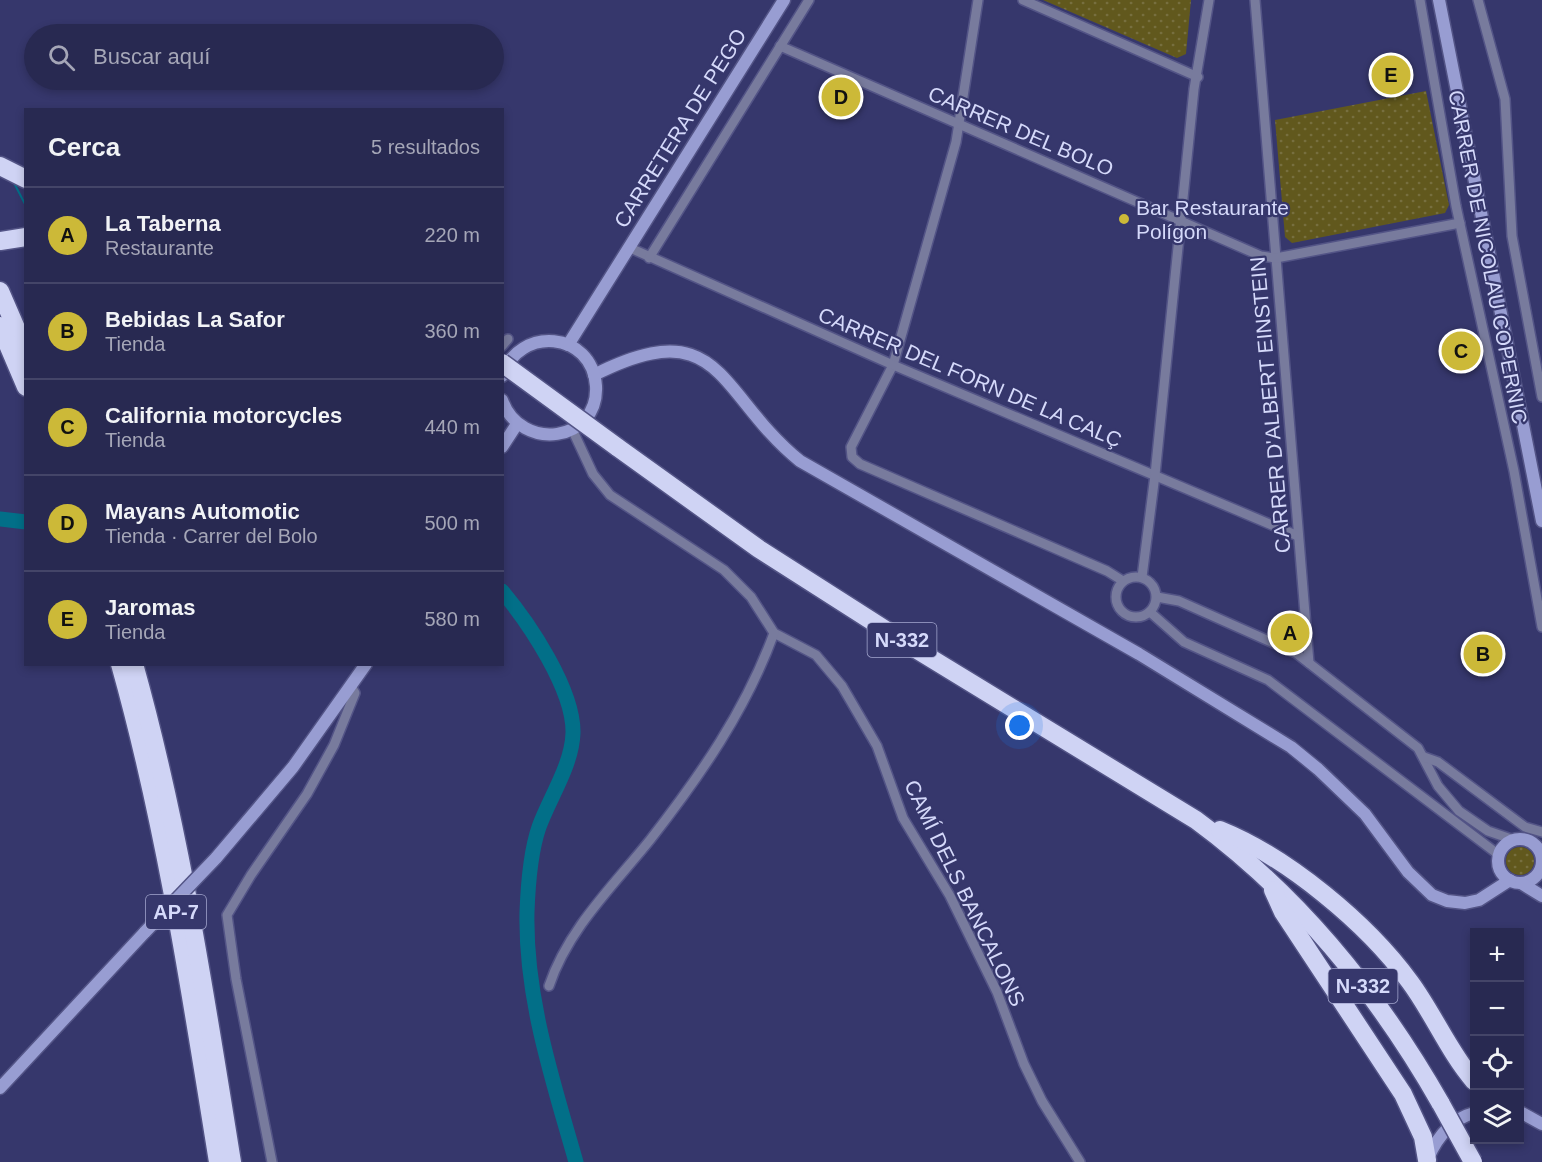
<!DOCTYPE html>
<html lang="es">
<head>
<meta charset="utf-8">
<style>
  :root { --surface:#282951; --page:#34355b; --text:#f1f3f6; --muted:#a5a6b7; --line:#444568; --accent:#ccb938 }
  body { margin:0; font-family:Helvetica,sans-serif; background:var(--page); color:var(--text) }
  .controls { position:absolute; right:18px; bottom:18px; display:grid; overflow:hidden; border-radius:0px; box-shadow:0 3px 9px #0003 }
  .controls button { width:54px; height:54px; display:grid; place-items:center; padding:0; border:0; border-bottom:2px solid var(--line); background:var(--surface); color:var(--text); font:30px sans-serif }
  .you { position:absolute; left:1020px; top:726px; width:21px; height:21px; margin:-15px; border:4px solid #fff; border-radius:50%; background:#1a73e8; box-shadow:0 0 0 9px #1a73e833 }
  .badge { display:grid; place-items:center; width:39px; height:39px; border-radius:50%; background:var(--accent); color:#111; font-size:20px; font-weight:700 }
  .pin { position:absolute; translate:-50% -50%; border:3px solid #fff; box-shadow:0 2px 6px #0006 }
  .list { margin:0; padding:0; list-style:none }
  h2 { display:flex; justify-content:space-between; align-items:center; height:78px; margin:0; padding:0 24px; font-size:26px }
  h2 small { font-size:20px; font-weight:400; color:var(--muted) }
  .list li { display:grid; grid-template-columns:39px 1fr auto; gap:18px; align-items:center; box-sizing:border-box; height:96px; padding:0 24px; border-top:2px solid var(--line) }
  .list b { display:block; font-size:22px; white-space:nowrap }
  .list p { margin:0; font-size:20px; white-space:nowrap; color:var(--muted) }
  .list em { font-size:20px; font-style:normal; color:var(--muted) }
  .icon { flex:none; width:33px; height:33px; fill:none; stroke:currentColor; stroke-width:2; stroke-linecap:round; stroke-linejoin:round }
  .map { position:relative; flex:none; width:1542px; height:1162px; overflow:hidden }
  .search { position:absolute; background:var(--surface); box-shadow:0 3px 9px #0003; left:24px; top:24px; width:480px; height:66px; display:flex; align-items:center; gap:15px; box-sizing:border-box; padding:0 21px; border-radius:33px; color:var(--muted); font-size:22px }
  .panel { position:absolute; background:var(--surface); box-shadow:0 3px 9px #0003; left:24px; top:108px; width:480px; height:558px; border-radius:0px }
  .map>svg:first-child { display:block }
  .grass { fill:url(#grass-dots) }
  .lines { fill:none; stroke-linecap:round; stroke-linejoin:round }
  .stream { stroke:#026f88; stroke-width:2 }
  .river { stroke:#026f88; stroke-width:15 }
  .street-casing { stroke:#535486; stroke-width:12 }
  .secondary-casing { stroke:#535486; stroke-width:15 }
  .highway-casing { stroke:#535486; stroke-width:21 }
  .street { stroke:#787b9d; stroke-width:9 }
  .secondary { stroke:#989dd2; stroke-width:12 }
  .highway { stroke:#cfd3f4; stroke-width:18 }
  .secondary-bridge-casing { stroke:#535486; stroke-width:15; stroke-linecap:butt }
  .highway-bridge-casing { stroke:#535486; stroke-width:21; stroke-linecap:butt }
  .secondary-bridge { stroke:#989dd2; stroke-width:12 }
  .highway-bridge { stroke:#cfd3f4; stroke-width:18 }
  .poi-dot { fill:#ccb938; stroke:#36376c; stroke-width:2 }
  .labels { text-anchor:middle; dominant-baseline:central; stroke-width:4.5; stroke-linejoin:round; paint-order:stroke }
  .shield { fill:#36376c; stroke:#a5a8cf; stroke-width:1.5 }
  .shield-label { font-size:20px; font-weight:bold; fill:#d5d9fa }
  .street-label { font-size:21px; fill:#d5d9fa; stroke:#36376c }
  .poi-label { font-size:21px; fill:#d5d9fa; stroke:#36376c; text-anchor:start }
</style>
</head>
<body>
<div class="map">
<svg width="1542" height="1162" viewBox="0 0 1542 1162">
  <defs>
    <pattern id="grass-dots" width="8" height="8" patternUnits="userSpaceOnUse" patternTransform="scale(1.5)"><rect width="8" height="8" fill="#61581d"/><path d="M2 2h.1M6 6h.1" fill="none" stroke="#776f3f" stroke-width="1.8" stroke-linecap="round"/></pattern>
  </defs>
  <rect width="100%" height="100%" fill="#36376c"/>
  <g class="grass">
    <polygon points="1043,0 1191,0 1186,54 1177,58"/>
    <polygon points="1426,91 1449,205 1445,213 1292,243 1285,237 1275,120"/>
    <circle cx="1520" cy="861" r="14"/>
  </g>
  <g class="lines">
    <polyline class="stream" points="13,181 26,206"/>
    <g class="river">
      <polyline points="0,519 26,522"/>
      <path d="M502,591C529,623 574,690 573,733C572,765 550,797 539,827C530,853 528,884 527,912C525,998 553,1081 576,1162"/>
    </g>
    <defs>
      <g id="street">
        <polyline points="978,0 956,142 893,365 851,447 852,457 860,464 1107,571 1123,581"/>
        <polyline points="1023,0 1198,77"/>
        <polyline points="1255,0 1309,663"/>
        <polyline points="1420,0 1456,206 1514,471 1542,627"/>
        <polyline points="1478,0 1505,99 1512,236 1542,397"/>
        <polyline points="780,46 1261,256 1276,258 1460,223"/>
        <polyline points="628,247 893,365 1298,536"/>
        <polyline points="649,258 809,0"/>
        <polyline points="502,346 508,339"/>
        <polyline points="572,429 593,474 610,495 724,570 751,597 774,633 816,655 842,686 877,746 903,818 950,896 997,992 1024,1064 1042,1101 1080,1162"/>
        <circle cx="1136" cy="597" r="20"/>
        <polyline points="1142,577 1155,475 1194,89 1209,0"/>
        <polyline points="1157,597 1179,601 1296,653 1418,748 1438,786 1459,811 1488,831 1514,840"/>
        <polyline points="1150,612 1184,642 1268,680 1499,855"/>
        <polyline points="1424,757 1438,762 1525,827 1542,832"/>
        <path d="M549,986C568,929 613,886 650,840C700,776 746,710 774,633"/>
        <polyline points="272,1162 236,979 227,915 251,875 307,794 334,745 355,693 351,686"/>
      </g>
      <g id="secondary">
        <polyline points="1439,0 1542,521"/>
        <polyline points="568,345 784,0"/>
        <path d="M594,375C723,310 717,394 800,461L1139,654L1291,747L1318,769L1365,814L1408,872L1432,895L1447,901L1465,903L1479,900L1510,880"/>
        <path d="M502,376C519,325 592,331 596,386C599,442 521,453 502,400"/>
        <polyline points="502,447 517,424"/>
        <circle cx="1520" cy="861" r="22"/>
        <polyline points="216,858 293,767 366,664"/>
        <polyline points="1521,883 1542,896"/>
        <polyline points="0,1088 145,932"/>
        <polyline points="1520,1112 1542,1124"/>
        <path d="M1428,1158C1437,1138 1451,1119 1474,1113"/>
      </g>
      <g id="highway">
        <polyline points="0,166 26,179"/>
        <polyline points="0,241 26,237"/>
        <polyline points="0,291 26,351"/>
        <polyline points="0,326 26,387"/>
        <path d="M617,447L759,549L914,648L1196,820C1298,895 1379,995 1441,1104"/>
        <path d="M120,664C166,828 191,995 218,1162"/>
        <path d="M134,664C180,828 205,995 232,1162"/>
        <path d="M1220,830C1287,857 1367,923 1410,982C1433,1013 1449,1052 1474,1081"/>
        <polyline points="1273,890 1283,912 1403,1094 1423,1137 1427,1160"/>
      </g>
    </defs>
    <use href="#street" class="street-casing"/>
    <use href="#secondary" class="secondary-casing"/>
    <use href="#highway" class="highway-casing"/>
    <use href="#street" class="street"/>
    <use href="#secondary" class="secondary"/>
    <use href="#highway" class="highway"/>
    <defs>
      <polyline id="secondary-bridge" points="145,932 216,858"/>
      <g id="highway-bridge">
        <polyline points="502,363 617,447"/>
        <polyline points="1441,1104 1473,1162"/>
      </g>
    </defs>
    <use href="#secondary-bridge" class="secondary-bridge-casing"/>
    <use href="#highway-bridge" class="highway-bridge-casing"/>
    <use href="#secondary-bridge" class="secondary-bridge"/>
    <use href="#highway-bridge" class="highway-bridge"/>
  </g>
  <circle class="poi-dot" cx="1124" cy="219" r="6"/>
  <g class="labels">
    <g class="shield">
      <rect x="867.5" y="623" width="69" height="34" rx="4.5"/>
      <rect x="146" y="895" width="60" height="34" rx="4.5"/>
      <rect x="1328.5" y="969" width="69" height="34" rx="4.5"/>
    </g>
    <g class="shield-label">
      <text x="902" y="640">N-332</text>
      <text x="176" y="912">AP-7</text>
      <text x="1363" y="986">N-332</text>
    </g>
    <g class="street-label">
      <text transform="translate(680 128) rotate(-58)">CARRETERA DE PEGO</text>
      <text transform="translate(1021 131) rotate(23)">CARRER DEL BOLO</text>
      <text transform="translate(1488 257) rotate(79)">CARRER DE NICOLAU COPERNIC</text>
      <text transform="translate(970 377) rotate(23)">CARRER DEL FORN DE LA CALÇ</text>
      <text transform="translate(1270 405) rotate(-95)">CARRER D'ALBERT EINSTEIN</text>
      <text transform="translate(965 893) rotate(64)">CAMÍ DELS BANCALONS</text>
    </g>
    <g class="poi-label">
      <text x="1136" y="207">Bar Restaurante<tspan x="1136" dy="24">Polígon</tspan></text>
    </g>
  </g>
</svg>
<div class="controls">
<button>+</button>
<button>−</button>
<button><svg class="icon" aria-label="locate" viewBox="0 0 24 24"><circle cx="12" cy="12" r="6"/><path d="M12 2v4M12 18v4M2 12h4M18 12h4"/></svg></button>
<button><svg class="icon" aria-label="layers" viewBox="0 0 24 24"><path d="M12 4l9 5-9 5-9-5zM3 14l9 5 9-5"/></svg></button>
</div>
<div class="you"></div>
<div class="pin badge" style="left:1290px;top:633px">A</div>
<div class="pin badge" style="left:1483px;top:654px">B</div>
<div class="pin badge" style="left:1461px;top:351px">C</div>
<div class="pin badge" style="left:841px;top:97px">D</div>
<div class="pin badge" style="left:1391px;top:75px">E</div>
<div class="search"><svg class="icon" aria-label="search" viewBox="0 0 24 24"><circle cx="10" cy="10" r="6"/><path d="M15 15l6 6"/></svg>Buscar aquí</div>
<section class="panel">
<h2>Cerca<small>5 resultados</small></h2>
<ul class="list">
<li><span class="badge">A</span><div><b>La Taberna</b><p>Restaurante</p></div><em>220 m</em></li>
<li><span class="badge">B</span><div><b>Bebidas La Safor</b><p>Tienda</p></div><em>360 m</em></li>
<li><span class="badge">C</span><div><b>California motorcycles</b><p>Tienda</p></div><em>440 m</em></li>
<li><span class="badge">D</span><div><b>Mayans Automotic</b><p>Tienda · Carrer del Bolo</p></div><em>500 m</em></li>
<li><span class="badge">E</span><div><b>Jaromas</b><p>Tienda</p></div><em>580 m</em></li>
</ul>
</section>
</div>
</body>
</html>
